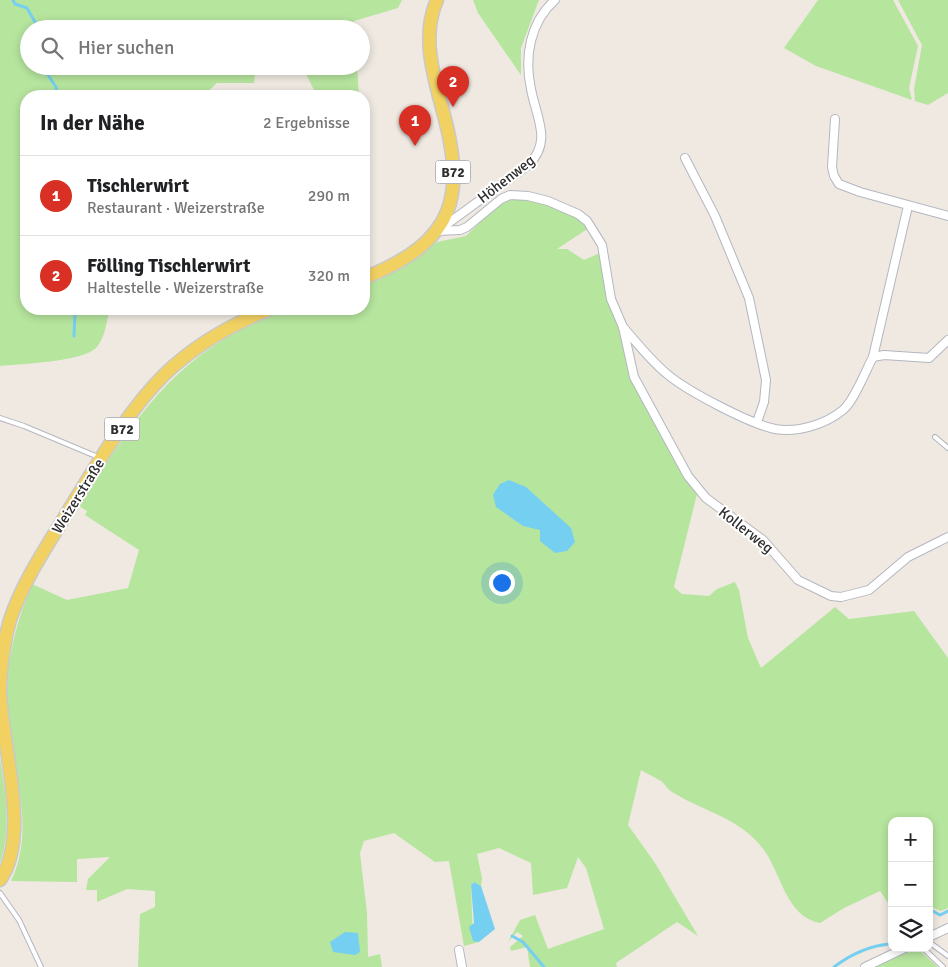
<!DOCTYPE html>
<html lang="de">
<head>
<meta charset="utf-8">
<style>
  :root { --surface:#fff; --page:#f2f2f2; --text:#202124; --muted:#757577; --line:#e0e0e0; --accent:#d93025 }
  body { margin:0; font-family:Signika,sans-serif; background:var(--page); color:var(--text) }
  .controls { position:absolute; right:15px; bottom:15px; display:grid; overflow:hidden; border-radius:10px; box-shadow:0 2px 8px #0003 }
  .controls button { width:45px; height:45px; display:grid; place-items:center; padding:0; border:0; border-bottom:1px solid var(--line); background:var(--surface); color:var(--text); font:25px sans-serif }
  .you { position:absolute; left:501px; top:582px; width:18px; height:18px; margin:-12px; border:4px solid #fff; border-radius:50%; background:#1a73e8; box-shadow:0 0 0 8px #1a73e833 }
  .badge { display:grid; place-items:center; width:32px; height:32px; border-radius:50%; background:var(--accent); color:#fff; font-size:16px; font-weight:700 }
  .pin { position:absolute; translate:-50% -41px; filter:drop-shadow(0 1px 2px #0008) }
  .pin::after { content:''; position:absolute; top:26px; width:18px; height:15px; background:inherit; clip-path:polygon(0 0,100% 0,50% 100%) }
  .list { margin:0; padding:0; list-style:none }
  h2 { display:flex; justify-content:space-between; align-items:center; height:65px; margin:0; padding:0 20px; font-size:21px }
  h2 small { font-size:16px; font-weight:400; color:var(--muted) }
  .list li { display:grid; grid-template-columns:32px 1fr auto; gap:15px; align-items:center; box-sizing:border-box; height:80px; padding:0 20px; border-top:1px solid var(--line) }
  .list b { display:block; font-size:19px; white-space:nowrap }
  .list p { margin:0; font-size:16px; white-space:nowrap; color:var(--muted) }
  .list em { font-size:16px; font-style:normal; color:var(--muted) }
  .icon { flex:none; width:28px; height:28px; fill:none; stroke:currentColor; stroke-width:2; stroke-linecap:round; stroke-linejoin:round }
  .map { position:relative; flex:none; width:948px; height:967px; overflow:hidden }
  .search { position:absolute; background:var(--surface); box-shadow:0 2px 8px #0003; left:20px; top:20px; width:350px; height:55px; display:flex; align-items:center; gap:12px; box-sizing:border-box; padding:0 18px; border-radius:28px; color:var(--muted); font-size:19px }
  .panel { position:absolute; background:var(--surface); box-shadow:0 2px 8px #0003; left:20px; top:90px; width:350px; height:225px; border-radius:20px }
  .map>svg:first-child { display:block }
  .green { fill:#b6e59e; fill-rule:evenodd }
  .water { fill:#75cff0 }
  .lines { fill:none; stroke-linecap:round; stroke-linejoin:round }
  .stream { stroke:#75cff0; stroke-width:3 }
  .lane-casing { stroke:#b4b7c1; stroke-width:6 }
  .street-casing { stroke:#b4b7c1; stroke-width:10 }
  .primary-casing { stroke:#c9c9c9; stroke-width:15 }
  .lane { stroke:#fff; stroke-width:4 }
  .street { stroke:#fff; stroke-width:8 }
  .primary { stroke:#f2d163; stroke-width:12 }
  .labels { text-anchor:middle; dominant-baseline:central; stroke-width:4; stroke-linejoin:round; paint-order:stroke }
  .shield { fill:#fff; stroke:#6d6d6d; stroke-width:1 }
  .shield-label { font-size:14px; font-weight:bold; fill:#2e2e2e }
  .street-label { font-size:15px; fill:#2e2e2e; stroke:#fff }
</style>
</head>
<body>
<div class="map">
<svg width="948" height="967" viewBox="0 0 948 967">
  <rect width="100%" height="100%" fill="#efe9e1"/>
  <g class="green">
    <path d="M0,0H402L398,8L354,21L355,29H29V66H256L254,83H217L206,93V96H26V309H106L109,312C106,324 105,338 96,348C81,362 21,364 0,366Z"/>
    <polygon points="473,0 539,0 521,48 521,75 478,13"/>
    <polygon points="818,0 893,0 918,46 909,88 912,100 816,66 784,48"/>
    <polygon points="898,0 948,0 948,93 928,105 915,101 914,89 922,45"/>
    <polygon points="302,66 357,66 359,96 317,96"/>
    <path d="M511,198C538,201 571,206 589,228L557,249H567L584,260L600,253L610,306L618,325L632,378L664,441L697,494L674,587L682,594L709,596L717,589L735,582L739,590L748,638L761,668L835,607L849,619L914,611L948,658V908L941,911L929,906V821H892V909L880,891L844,908L820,923C786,917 781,873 764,850C741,818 704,812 672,792C667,789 665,784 661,781C655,777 647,774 641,770L628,825L655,863L698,936L677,922L616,963L617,967H530L527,947L511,951L510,947L523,936L517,932L508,942L520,920L535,915L548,949L604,929L586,868L578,857L567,888L533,895L531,863L499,848L477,854L482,878L481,886L474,882L471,885L473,940L479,942L464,946L449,861L435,862L394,833L364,841L360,853L367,913L368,957L380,954L382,967H138L140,914L155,907V891L127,889L97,902V890H86L88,879L110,857L77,859V882L11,881C38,825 9,761 7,702C6,660 16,623 32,584L67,600L128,588L139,550L85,515L87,511L79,506C125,434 164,369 242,329C256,321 272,313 287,309C305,305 344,309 364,309V285L404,267L437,242L466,236L500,203ZM526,487L542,503L540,541V530Z"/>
    <path d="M0,758C5,793 12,829 0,863Z"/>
    <polygon points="905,948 917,948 938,967 865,967"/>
  </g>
  <g class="water">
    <polygon points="509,480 526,487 571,528 575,542 567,551 555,553 540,541 540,530 523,526 496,507 493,495 500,484"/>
    <polygon points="474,882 481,886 495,929 479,942 473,941 469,927 474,923 471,885"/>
    <polygon points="345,932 358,933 360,952 355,955 333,952 330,942"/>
  </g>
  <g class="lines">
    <g class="stream">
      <polyline points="13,0 15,4 27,8 39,29"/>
      <polyline points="42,66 56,87 57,96"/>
      <polyline points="72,309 75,313 74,336"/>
      <polyline points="929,909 940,915 948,911"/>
      <polyline points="512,936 523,942 544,967"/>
      <path d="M834,967C850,955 869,946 889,944L892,940"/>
    </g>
    <defs>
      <g id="lane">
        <polyline points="0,418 24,426 98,457"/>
        <polyline points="935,437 948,448"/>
        <polyline points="0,893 19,920 41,967"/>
        <polyline points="929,942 948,956"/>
        <polyline points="923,948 943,967"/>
      </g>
      <g id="street">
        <polyline points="835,119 832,167 834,176 839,184 860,192 948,216"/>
        <polyline points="685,158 715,216 749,298 766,380 764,402 757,422"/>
        <path d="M439,230L528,165C553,142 536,117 531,89C524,57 530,22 555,0"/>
        <polyline points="438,231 460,230 467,227 501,199 510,195 528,196 548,201 578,214 587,221 602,245 611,299 623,327 634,377 688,476 706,498 763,540 798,580 831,596 841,597 869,590 908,557 948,537"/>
        <path d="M623,327C637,343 650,360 667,374C687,391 750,424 775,429C798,433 826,424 843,410C854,401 866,370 873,357L884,355L929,358L948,340"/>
        <polyline points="873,357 908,206"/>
        <polyline points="929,937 948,928"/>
        <polyline points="459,950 462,967"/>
        <polyline points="865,967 905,948"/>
      </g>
      <g id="primary">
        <path d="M364,278C457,241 467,196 441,104C432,70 422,34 437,0"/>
        <path d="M0,880C32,835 0,741 0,687C1,665 4,641 10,620C23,581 46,548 67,513C95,468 127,411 165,374C195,345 232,324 270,309"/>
      </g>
    </defs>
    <use href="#lane" class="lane-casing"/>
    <use href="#street" class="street-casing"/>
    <use href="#primary" class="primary-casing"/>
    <use href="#lane" class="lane"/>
    <use href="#street" class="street"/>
    <use href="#primary" class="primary"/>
  </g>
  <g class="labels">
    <g class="shield">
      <rect x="435.5" y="160.5" width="35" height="23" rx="4"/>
      <rect x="104.5" y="417.5" width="35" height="23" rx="4"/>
    </g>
    <g class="shield-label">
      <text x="453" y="172">B72</text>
      <text x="122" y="429">B72</text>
    </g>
    <g class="street-label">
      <text transform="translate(506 179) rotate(-38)">Höhenweg</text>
      <text transform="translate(78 496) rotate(-58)">Weizerstraße</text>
      <text transform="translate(746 530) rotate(38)">Kollerweg</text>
    </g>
  </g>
</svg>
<div class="controls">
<button>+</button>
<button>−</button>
<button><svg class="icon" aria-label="layers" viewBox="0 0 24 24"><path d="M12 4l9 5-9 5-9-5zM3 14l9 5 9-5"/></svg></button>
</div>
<div class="you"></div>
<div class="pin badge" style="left:415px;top:146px">1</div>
<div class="pin badge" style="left:453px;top:107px">2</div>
<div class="search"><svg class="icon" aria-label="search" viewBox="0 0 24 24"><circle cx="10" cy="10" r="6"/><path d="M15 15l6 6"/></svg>Hier suchen</div>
<section class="panel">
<h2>In der Nähe<small>2 Ergebnisse</small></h2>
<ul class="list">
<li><span class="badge">1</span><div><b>Tischlerwirt</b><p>Restaurant · Weizerstraße</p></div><em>290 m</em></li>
<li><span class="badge">2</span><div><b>Fölling Tischlerwirt</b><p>Haltestelle · Weizerstraße</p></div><em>320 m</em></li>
</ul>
</section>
</div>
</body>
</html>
